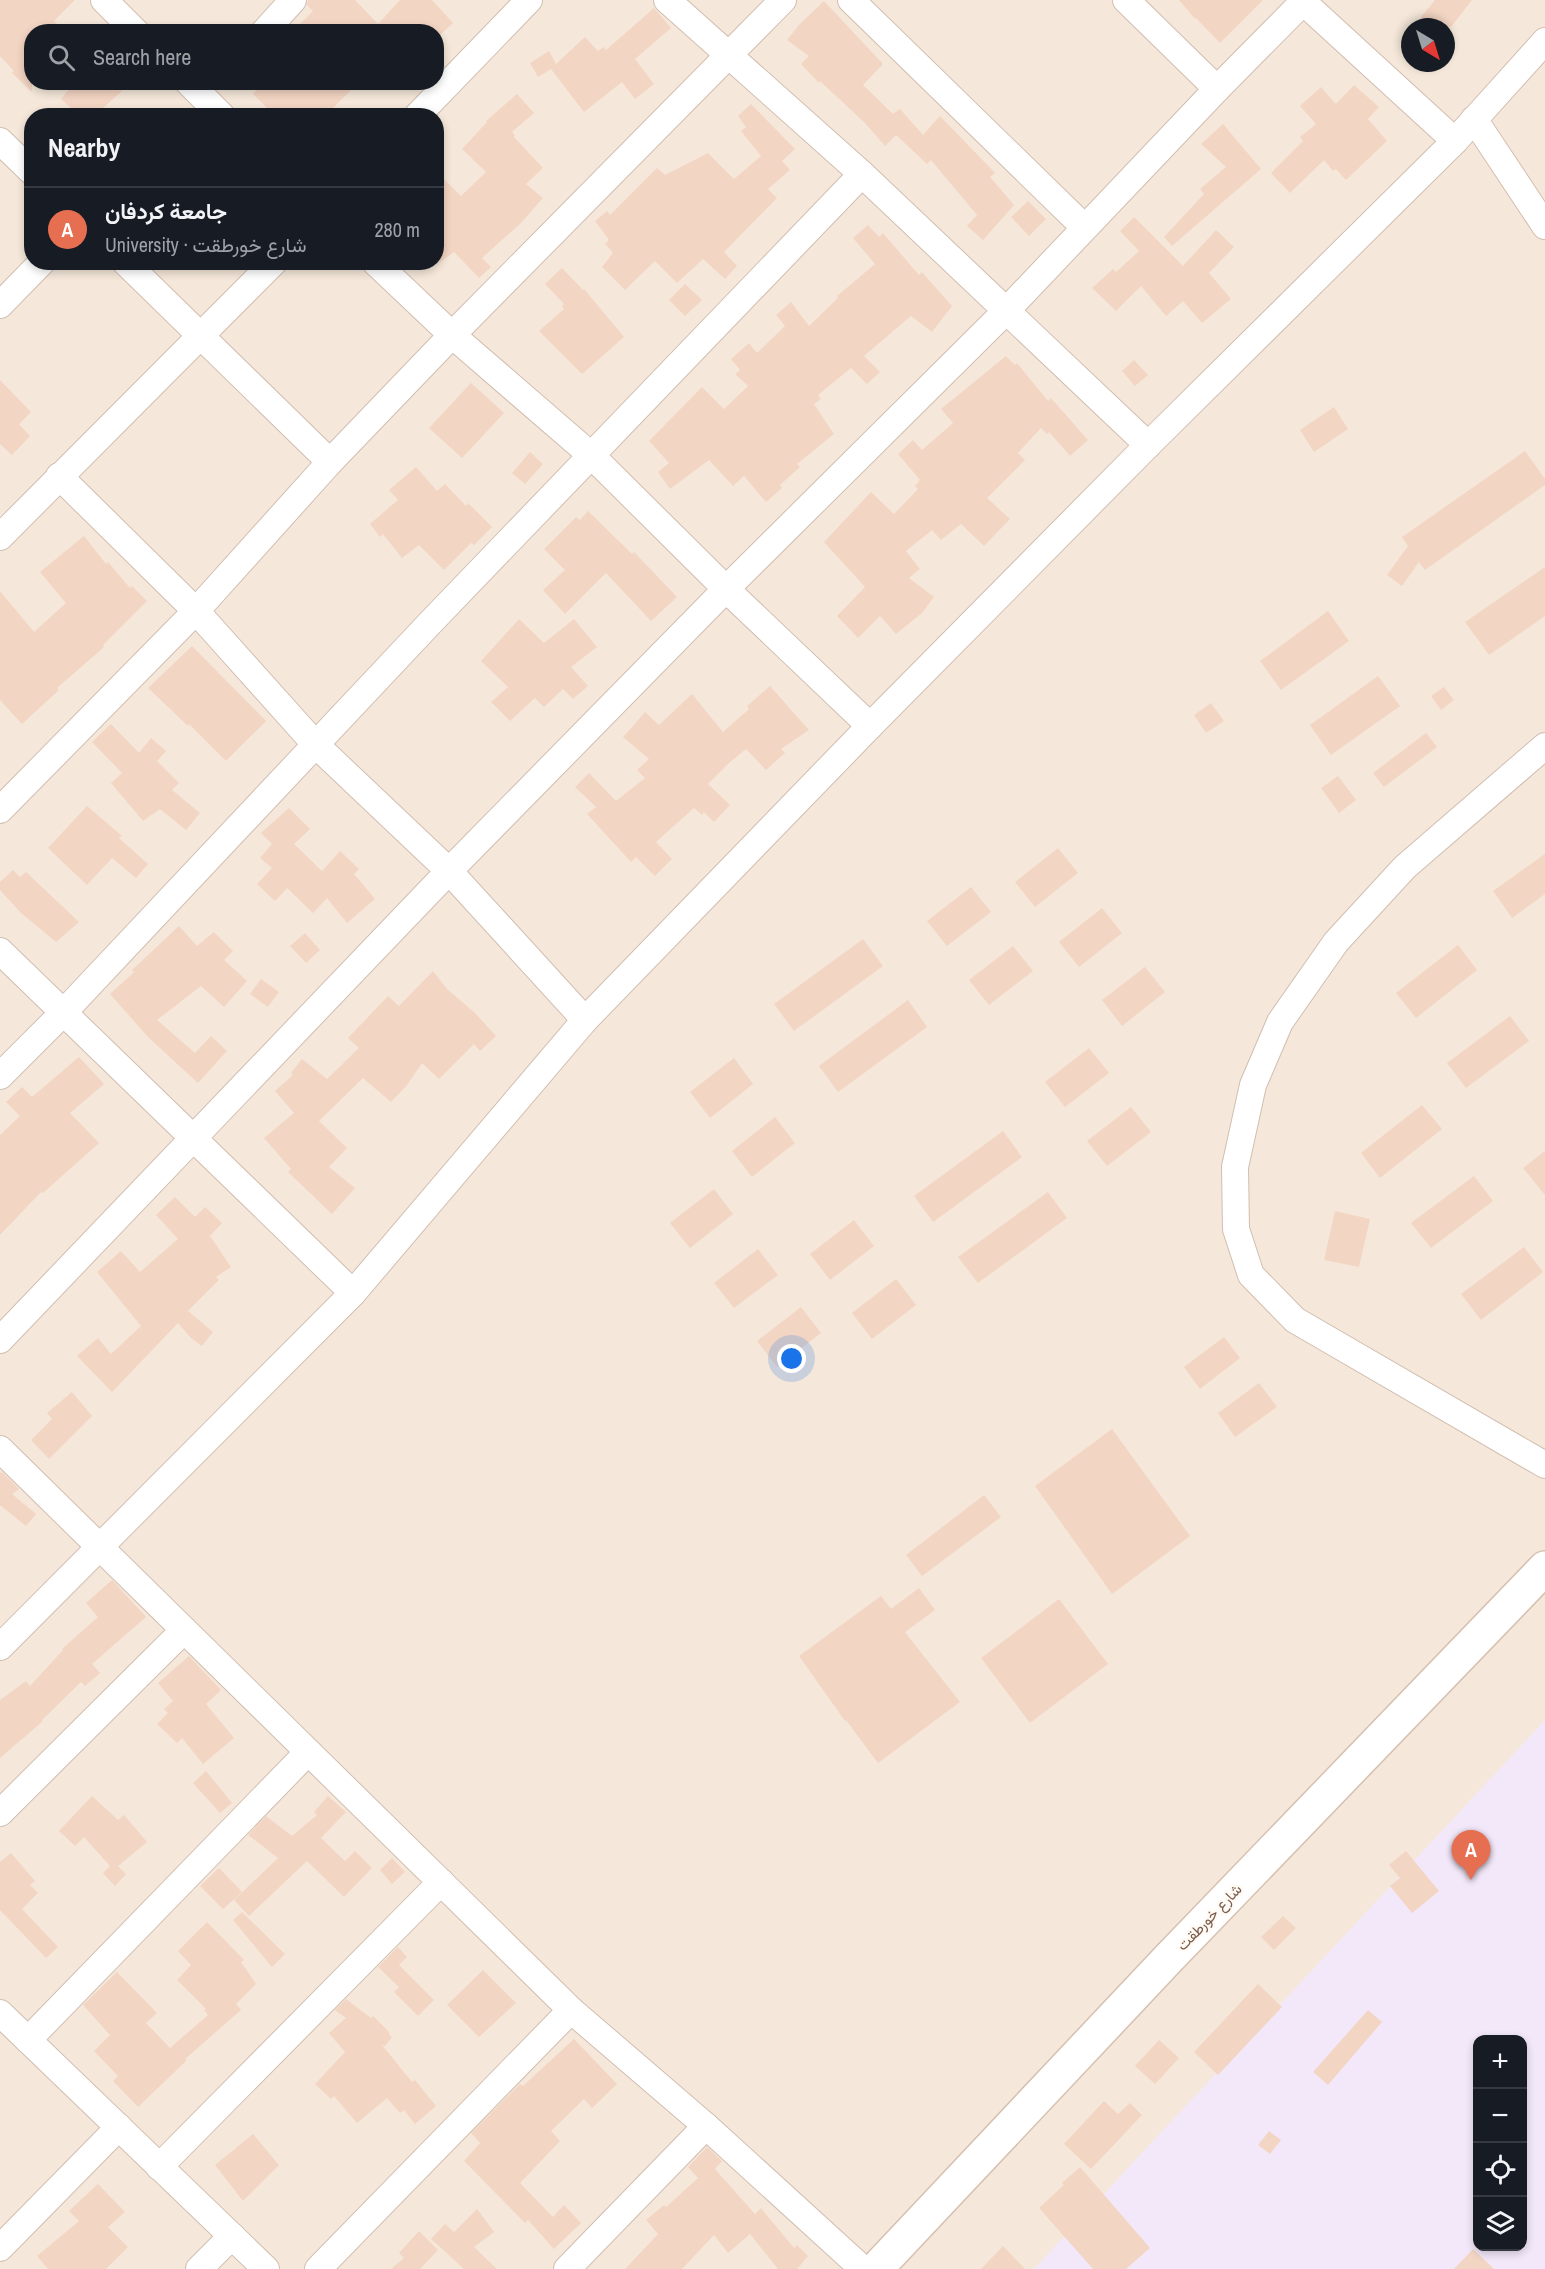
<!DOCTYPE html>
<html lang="en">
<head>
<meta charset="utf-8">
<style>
  :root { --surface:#171b24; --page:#20242c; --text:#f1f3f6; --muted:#9ea1a6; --line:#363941; --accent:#e76f51 }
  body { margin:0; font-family:"Archivo Narrow",Vazirmatn,sans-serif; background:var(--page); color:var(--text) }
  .controls { position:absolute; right:18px; bottom:18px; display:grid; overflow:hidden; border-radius:12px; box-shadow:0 3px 9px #0003 }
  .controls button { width:54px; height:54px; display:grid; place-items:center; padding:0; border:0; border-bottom:2px solid var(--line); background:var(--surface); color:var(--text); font:30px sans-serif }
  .compass { position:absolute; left:1401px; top:18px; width:54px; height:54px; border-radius:50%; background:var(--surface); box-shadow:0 3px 9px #0003; rotate:142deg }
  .you { position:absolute; left:792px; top:1359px; width:21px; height:21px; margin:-15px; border:4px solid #fff; border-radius:50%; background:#1a73e8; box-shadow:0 0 0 9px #1a73e833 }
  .badge { display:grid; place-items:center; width:39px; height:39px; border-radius:50%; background:var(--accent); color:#fff; font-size:20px; font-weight:700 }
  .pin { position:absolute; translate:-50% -50px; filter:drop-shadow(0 2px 3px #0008) }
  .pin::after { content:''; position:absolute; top:32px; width:21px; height:18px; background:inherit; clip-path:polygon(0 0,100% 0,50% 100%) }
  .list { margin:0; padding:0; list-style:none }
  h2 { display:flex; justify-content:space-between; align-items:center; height:78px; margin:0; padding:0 24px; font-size:26px }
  h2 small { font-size:20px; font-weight:400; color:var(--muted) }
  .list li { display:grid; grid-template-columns:39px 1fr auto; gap:18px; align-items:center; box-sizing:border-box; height:84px; padding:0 24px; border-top:2px solid var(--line) }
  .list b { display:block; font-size:22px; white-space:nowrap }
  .list p { margin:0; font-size:20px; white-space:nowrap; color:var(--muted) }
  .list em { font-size:20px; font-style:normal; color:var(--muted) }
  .icon { flex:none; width:33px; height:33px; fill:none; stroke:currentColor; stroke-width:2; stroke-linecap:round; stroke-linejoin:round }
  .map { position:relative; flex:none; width:1545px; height:2269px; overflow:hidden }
  .search { position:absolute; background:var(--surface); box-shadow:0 3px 9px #0003; left:24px; top:24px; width:420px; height:66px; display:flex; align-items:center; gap:15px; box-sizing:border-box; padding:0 21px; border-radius:24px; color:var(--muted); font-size:22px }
  .panel { position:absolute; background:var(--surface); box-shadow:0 3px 9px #0003; left:24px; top:108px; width:420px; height:162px; border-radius:24px }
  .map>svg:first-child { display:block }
  .residential { fill:#f5e8da; fill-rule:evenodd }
  .education { fill:#f3e8fa; fill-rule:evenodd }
  .building { fill:#f3d5c3 }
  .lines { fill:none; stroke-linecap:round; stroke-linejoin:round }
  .street-casing { stroke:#d1beb0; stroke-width:28 }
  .secondary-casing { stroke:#d6c0b0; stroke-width:36 }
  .street { stroke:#fff; stroke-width:26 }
  .secondary { stroke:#fff; stroke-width:33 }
  .labels { text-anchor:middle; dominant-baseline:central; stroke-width:4.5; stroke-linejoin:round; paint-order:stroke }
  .street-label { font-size:15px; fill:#7a5c4d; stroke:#fffaf3 }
</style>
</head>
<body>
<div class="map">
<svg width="1545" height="2269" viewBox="0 0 1545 2269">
  <rect width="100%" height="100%" fill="#fdf6ec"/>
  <path class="residential" d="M0,0H1545V2269H0ZM1410,27H1446V63H1410ZM32,32H436V82H32ZM32,116H436V262H32ZM1478,2040H1522V2246H1478Z"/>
  <path class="education" d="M1545,1720V2269H1034ZM1478,2040H1522V2246H1478Z"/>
  <g class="building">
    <polygon points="0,0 75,0 54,21 63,32 32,32 32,92 12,73 14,71 0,56"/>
    <polygon points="308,0 355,0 378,24 400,0 432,0 453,23 437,38 436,32 292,32 313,11 307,5"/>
    <polygon points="1179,0 1263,0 1220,43 1196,18 1195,19"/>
    <polygon points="1435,0 1472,0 1451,27 1433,27 1421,17"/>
    <polygon points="824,1 883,64 863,85 893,114 900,109 923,135 940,116 995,173 990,177 1014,205 983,240 967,226 977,215 931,160 927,164 896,135 885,146 865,123 820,81 819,83 801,64 809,56 787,40 799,25"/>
    <polygon points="654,8 671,28 635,59 654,84 635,99 622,82 584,112 551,69 538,77 530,63 549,51 556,64 585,37 598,51 604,47 606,50"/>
    <polygon points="75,82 113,82 122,91 94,116 80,116 61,99"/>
    <polygon points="263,82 359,82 325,116 275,116 253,94"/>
    <polygon points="1354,85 1379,107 1368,119 1387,141 1346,180 1336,169 1333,171 1324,160 1290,193 1271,173 1303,141 1300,137 1316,124 1300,106 1321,87 1336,104"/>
    <polygon points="517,94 534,113 512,132 515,135 514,137 543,168 526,184 543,198 521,223 482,258 491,267 479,278 454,252 436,265 436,171 461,196 486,172 462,149 487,122 486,121"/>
    <polygon points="751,104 795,149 782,161 790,170 768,189 777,198 724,252 737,266 725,279 703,259 677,283 655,261 625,290 602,267 613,253 605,244 609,240 595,221 607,211 610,215 657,168 665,175 708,153 734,179 761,156 741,131 746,127 738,116"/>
    <polygon points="1223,124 1261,169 1172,246 1164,237 1204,194 1200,189 1226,167 1201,144"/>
    <polygon points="1028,201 1046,219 1029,236 1011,217"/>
    <polygon points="1134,217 1183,266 1216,230 1234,247 1209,273 1231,299 1202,323 1183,301 1166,316 1141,286 1116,311 1092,288 1113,269 1116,272 1139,251 1120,231"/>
    <polygon points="868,225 879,237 883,233 919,275 922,272 952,306 932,332 911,316 864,356 880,372 867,384 851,368 818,395 821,399 814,404 834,434 797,464 800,467 780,485 782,488 766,502 744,476 733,486 709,460 670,489 658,472 669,463 649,441 702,387 724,409 748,386 735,374 740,370 731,359 749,343 757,353 785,326 776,315 791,302 809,326 838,298 837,296 875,264 853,238"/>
    <polygon points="562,268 583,290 584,289 624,337 582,374 539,331 564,309 562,306 564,304 545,284"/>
    <polygon points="685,284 702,300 685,316 669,300"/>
    <polygon points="1006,356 1015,365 1017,363 1048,401 1051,398 1088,440 1070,456 1049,432 1047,434 1041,428 1018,453 1025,460 987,498 1010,519 984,546 961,524 941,540 932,530 906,551 920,569 909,578 934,597 922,613 896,634 880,616 858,638 837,616 865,587 824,542 871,492 894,514 918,489 915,486 920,480 898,454 913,440 922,450 953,423 941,409"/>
    <polygon points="1134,360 1148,375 1135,386 1122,371"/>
    <polygon points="0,380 31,412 19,424 30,436 12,455 0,444"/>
    <polygon points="471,383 504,413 462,458 429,428"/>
    <polygon points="1334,407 1348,429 1314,452 1300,430"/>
    <polygon points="1525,451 1545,479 1545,485 1425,570 1419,562 1402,586 1387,575 1408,546 1402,537"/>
    <polygon points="530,452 543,464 525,484 512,473"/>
    <polygon points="416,467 437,491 445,484 466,506 468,503 492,527 474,545 471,543 444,570 419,545 402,558 383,534 380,537 370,524 398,500 389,490"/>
    <polygon points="588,511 632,554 634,552 677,597 651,621 606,573 565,614 543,590 565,570 544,549 576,517 580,520"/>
    <polygon points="84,536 106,564 108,562 130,588 132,586 147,601 103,645 104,647 57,688 59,690 22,724 0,700 0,591 34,632 66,603 40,572"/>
    <polygon points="1545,567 1545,616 1489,655 1465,622"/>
    <polygon points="1328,611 1349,641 1281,690 1260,661"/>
    <polygon points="519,619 544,643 574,619 597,647 571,667 588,686 573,699 563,689 544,707 535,698 510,721 491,702 508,687 481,661"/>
    <polygon points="192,646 266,721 226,761 189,724 188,726 148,688"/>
    <polygon points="1378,676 1400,706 1331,755 1310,725"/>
    <polygon points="770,686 809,730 781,749 785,753 766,770 746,749 729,763 708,784 730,805 714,822 704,812 702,815 694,808 656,842 672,859 655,876 636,857 631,862 587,814 596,807 575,787 589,773 616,801 645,778 637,770 649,759 623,737 645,712 659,725 692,694 723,732 749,709 747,706"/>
    <polygon points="1444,687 1454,700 1441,710 1431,696"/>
    <polygon points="1211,703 1224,721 1206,733 1194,715"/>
    <polygon points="111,724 139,753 151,738 166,751 157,761 179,783 172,790 200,813 186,830 160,809 143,821 111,783 122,773 92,742"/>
    <polygon points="1426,733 1437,747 1384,787 1373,773"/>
    <polygon points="1338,776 1356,800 1339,813 1321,788"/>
    <polygon points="87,806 122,836 119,838 148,864 136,878 112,858 87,885 48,848"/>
    <polygon points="289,808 310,829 294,844 322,871 340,851 359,869 354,874 375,899 347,923 327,898 313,913 287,888 275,901 257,884 272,868 260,858 272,844 261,833"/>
    <polygon points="1058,848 1078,873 1035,907 1015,882"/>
    <polygon points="1545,854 1545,894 1512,918 1493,891"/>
    <polygon points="13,870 20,877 26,872 79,922 56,942 21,913 0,890 0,882"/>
    <polygon points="971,887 991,912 947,946 927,921"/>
    <polygon points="1102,908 1122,933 1079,967 1059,942"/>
    <polygon points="179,926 197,946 214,932 233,951 224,960 247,981 224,1007 201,986 157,1020 195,1053 211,1036 227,1051 198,1083 149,1038 110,994 134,972 132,970"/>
    <polygon points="305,933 320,950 306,963 290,946"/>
    <polygon points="863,939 883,966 794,1031 774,1004"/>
    <polygon points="1458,945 1477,970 1416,1018 1396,993"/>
    <polygon points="1013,946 1033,971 989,1005 969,980"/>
    <polygon points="1145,967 1165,992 1122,1026 1102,1000"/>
    <polygon points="433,971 447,989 475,1013 496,1036 480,1051 474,1044 439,1079 422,1063 407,1085 391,1102 363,1078 319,1121 347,1148 329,1167 355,1188 332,1214 288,1172 291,1169 264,1138 294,1113 275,1091 293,1075 291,1073 302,1059 327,1079 359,1048 348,1038 388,996 399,1006"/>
    <polygon points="261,979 279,992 268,1007 250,994"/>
    <polygon points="908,1000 927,1027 838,1092 819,1066"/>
    <polygon points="1510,1016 1529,1041 1466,1088 1447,1063"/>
    <polygon points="1089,1048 1109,1073 1065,1107 1045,1082"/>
    <polygon points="79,1057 104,1084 70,1113 99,1143 43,1193 41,1192 0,1235 0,1135 20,1116 6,1102 22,1087 32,1097"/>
    <polygon points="734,1058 753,1084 710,1118 690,1092"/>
    <polygon points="1422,1105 1442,1129 1380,1178 1361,1153"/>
    <polygon points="1131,1107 1151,1132 1107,1166 1087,1141"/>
    <polygon points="775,1117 795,1143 752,1177 732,1151"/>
    <polygon points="1003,1131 1022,1157 933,1222 914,1196"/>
    <polygon points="1545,1151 1545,1195 1523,1168"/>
    <polygon points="1474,1176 1493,1201 1431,1248 1411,1223"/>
    <polygon points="714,1189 733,1214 690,1248 670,1223"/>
    <polygon points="1048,1192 1067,1218 978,1283 958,1257"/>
    <polygon points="175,1197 195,1217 205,1207 222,1223 210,1236 231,1267 216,1277 219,1280 188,1311 213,1332 202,1346 191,1338 178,1323 112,1392 77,1356 98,1338 111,1354 141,1326 97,1272 121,1251 140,1272 178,1239 156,1215"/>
    <polygon points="1335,1211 1370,1219 1359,1267 1324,1260"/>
    <polygon points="854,1220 874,1246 830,1280 810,1254"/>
    <polygon points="1524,1247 1543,1272 1481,1320 1461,1294"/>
    <polygon points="758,1249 778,1275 734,1308 714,1283"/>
    <polygon points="896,1279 916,1305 872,1339 852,1313"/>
    <polygon points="801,1307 821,1333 777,1367 757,1341"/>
    <polygon points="1224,1337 1240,1358 1200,1389 1184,1367"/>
    <polygon points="1259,1383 1277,1407 1235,1437 1218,1413"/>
    <polygon points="72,1392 92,1416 49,1459 31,1440 52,1419 47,1413"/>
    <polygon points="1112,1429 1190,1536 1112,1594 1035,1486"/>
    <polygon points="2,1472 19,1489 12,1494 36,1514 26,1526 0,1505 0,1473"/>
    <polygon points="984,1495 1001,1517 922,1576 906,1555"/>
    <polygon points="112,1580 146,1617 92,1664 100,1673 85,1686 81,1682 42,1720 43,1721 0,1758 0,1700 26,1681 30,1686 63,1650 62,1649 98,1617 86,1603"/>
    <polygon points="919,1588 935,1610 905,1632 960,1702 878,1763 846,1720 845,1721 799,1656 881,1596 891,1609"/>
    <polygon points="1059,1599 1108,1664 1030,1723 981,1658"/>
    <polygon points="189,1656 221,1690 206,1704 234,1738 203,1764 182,1738 177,1743 157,1724 168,1713 164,1709 173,1701 158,1683"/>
    <polygon points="206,1771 232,1803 220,1813 193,1783"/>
    <polygon points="92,1796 118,1820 124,1815 147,1842 118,1866 126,1874 115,1886 103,1873 110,1866 84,1837 75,1846 59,1831"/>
    <polygon points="328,1796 346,1812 321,1838 345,1861 355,1851 372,1868 344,1897 307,1861 249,1916 234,1900 278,1858 248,1835 266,1816 292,1836 317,1815 314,1812"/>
    <polygon points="1406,1851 1439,1891 1412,1913 1390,1886 1400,1878 1389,1865"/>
    <polygon points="11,1853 35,1881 30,1885 38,1893 22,1909 58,1947 46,1958 0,1910 0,1862"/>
    <polygon points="392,1858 405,1872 392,1884 380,1870"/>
    <polygon points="219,1868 242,1892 223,1909 200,1886"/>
    <polygon points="242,1912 285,1954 272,1967 233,1920"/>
    <polygon points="1283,1916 1296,1928 1274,1950 1261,1937"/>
    <polygon points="207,1922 244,1960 241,1962 256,1984 236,2004 241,2010 185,2059 187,2060 138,2107 113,2081 118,2076 94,2051 110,2035 83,2005 117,1972 157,2013 146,2023 170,2048 208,2015 204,2010 206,2009 177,1980 191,1965 178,1951"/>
    <polygon points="398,1947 407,1957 399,1965 434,2000 418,2016 394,1992 399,1987 378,1967"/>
    <polygon points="483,1970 516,2003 479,2037 447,2005"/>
    <polygon points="1258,1984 1282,2007 1218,2075 1194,2052"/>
    <polygon points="346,1999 371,2018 373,2016 390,2033 389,2035 392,2037 385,2046 382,2045 412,2082 415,2080 436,2106 415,2124 404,2110 400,2113 387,2098 357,2123 334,2096 331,2099 315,2084 345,2052 329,2033 346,2018 335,2010"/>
    <polygon points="1368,2010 1382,2022 1328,2085 1313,2072"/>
    <polygon points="574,2039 617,2084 592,2108 584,2099 551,2131 560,2141 520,2183 553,2217 564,2205 581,2223 554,2249 528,2220 525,2223 464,2161 480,2143 471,2133 520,2084 523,2086"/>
    <polygon points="1159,2040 1179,2058 1155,2084 1135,2066"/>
    <polygon points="1104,2101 1118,2114 1130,2103 1142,2115 1091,2169 1064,2144"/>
    <polygon points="1269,2131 1281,2140 1270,2154 1258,2145"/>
    <polygon points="253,2134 279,2165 243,2201 215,2165"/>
    <polygon points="707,2147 722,2161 715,2169 755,2214 761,2208 794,2248 797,2245 808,2256 797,2269 778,2269 750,2234 728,2253 714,2235 682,2269 625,2269 658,2234 646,2220 664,2205 666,2207 698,2178 688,2167"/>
    <polygon points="1080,2167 1150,2248 1126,2269 1093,2269 1039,2208 1064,2185 1062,2183"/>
    <polygon points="98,2184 125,2212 108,2227 128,2247 106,2269 48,2269 37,2256 79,2221 69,2211"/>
    <polygon points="477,2209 494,2232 474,2247 497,2269 464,2269 431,2239 445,2224 454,2232"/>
    <polygon points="419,2231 438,2250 420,2269 391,2269 404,2258 399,2253"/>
    <polygon points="1003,2246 1025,2269 981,2269"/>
    <polygon points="1473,2249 1494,2269 1454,2269"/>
  </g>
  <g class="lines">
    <defs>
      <g id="street">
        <polyline points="104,0 136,32"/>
        <polyline points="667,0 862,174 1148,445"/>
        <polyline points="851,0 1084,227"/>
        <polyline points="1126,0 1217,89"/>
        <polyline points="1301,0 1455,141"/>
        <polyline points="264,32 293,0"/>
        <polyline points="188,82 222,116"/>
        <polyline points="417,116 529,0"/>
        <polyline points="1474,119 1545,226"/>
        <polyline points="0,141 32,172"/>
        <polyline points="125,262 330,462"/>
        <polyline points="375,262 452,335 592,456 726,589 870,726"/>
        <polyline points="0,305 42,262"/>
        <polyline points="59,476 196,611 316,745 449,871 585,1020"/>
        <polyline points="0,537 274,262"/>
        <polyline points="1545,746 1405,867 1336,942 1280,1022 1253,1085 1235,1167 1236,1229 1251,1275 1295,1320 1545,1465"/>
        <polyline points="0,810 196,611 330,462 452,335 783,0"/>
        <polyline points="0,951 353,1293"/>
        <polyline points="0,1076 63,1013 430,623 862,174"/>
        <polyline points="0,1340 449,871 726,589 1007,310 1217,89 1305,0"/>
        <polyline points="0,1449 571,2010 706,2126 863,2269"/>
        <polyline points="0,1647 353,1293 585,1020 870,726 1148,445 1455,141 1545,41"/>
        <polyline points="0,1813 184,1630"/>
        <polyline points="0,2013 266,2269"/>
        <polyline points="28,2040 308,1752"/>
        <polyline points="159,2167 441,1882"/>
        <polyline points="0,2248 119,2127"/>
        <polyline points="199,2269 232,2236"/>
        <polyline points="318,2269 571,2010"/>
        <polyline points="567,2269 706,2126"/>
      </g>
      <polyline id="secondary" points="876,2269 1168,1959 1545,1568"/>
    </defs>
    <use href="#street" class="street-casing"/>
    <use href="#secondary" class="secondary-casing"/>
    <use href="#street" class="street"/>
    <use href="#secondary" class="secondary"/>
  </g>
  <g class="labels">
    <g class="street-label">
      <text transform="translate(1209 1917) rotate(-46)">شارع خورطقت</text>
    </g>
  </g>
</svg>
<div class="controls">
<button>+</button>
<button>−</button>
<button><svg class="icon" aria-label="locate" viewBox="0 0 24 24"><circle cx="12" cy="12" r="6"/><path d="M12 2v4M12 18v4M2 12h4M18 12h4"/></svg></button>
<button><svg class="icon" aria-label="layers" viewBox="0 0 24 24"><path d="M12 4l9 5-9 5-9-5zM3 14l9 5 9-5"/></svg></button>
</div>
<svg class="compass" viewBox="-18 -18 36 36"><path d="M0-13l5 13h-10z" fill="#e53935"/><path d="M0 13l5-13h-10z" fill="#9ea1a6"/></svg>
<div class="you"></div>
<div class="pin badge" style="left:1471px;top:1880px">A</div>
<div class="search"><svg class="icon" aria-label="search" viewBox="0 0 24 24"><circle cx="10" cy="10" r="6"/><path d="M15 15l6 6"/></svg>Search here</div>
<section class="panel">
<h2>Nearby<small></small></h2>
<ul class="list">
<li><span class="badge">A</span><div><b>جامعة كردفان</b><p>University · شارع خورطقت</p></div><em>280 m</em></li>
</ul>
</section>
</div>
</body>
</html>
